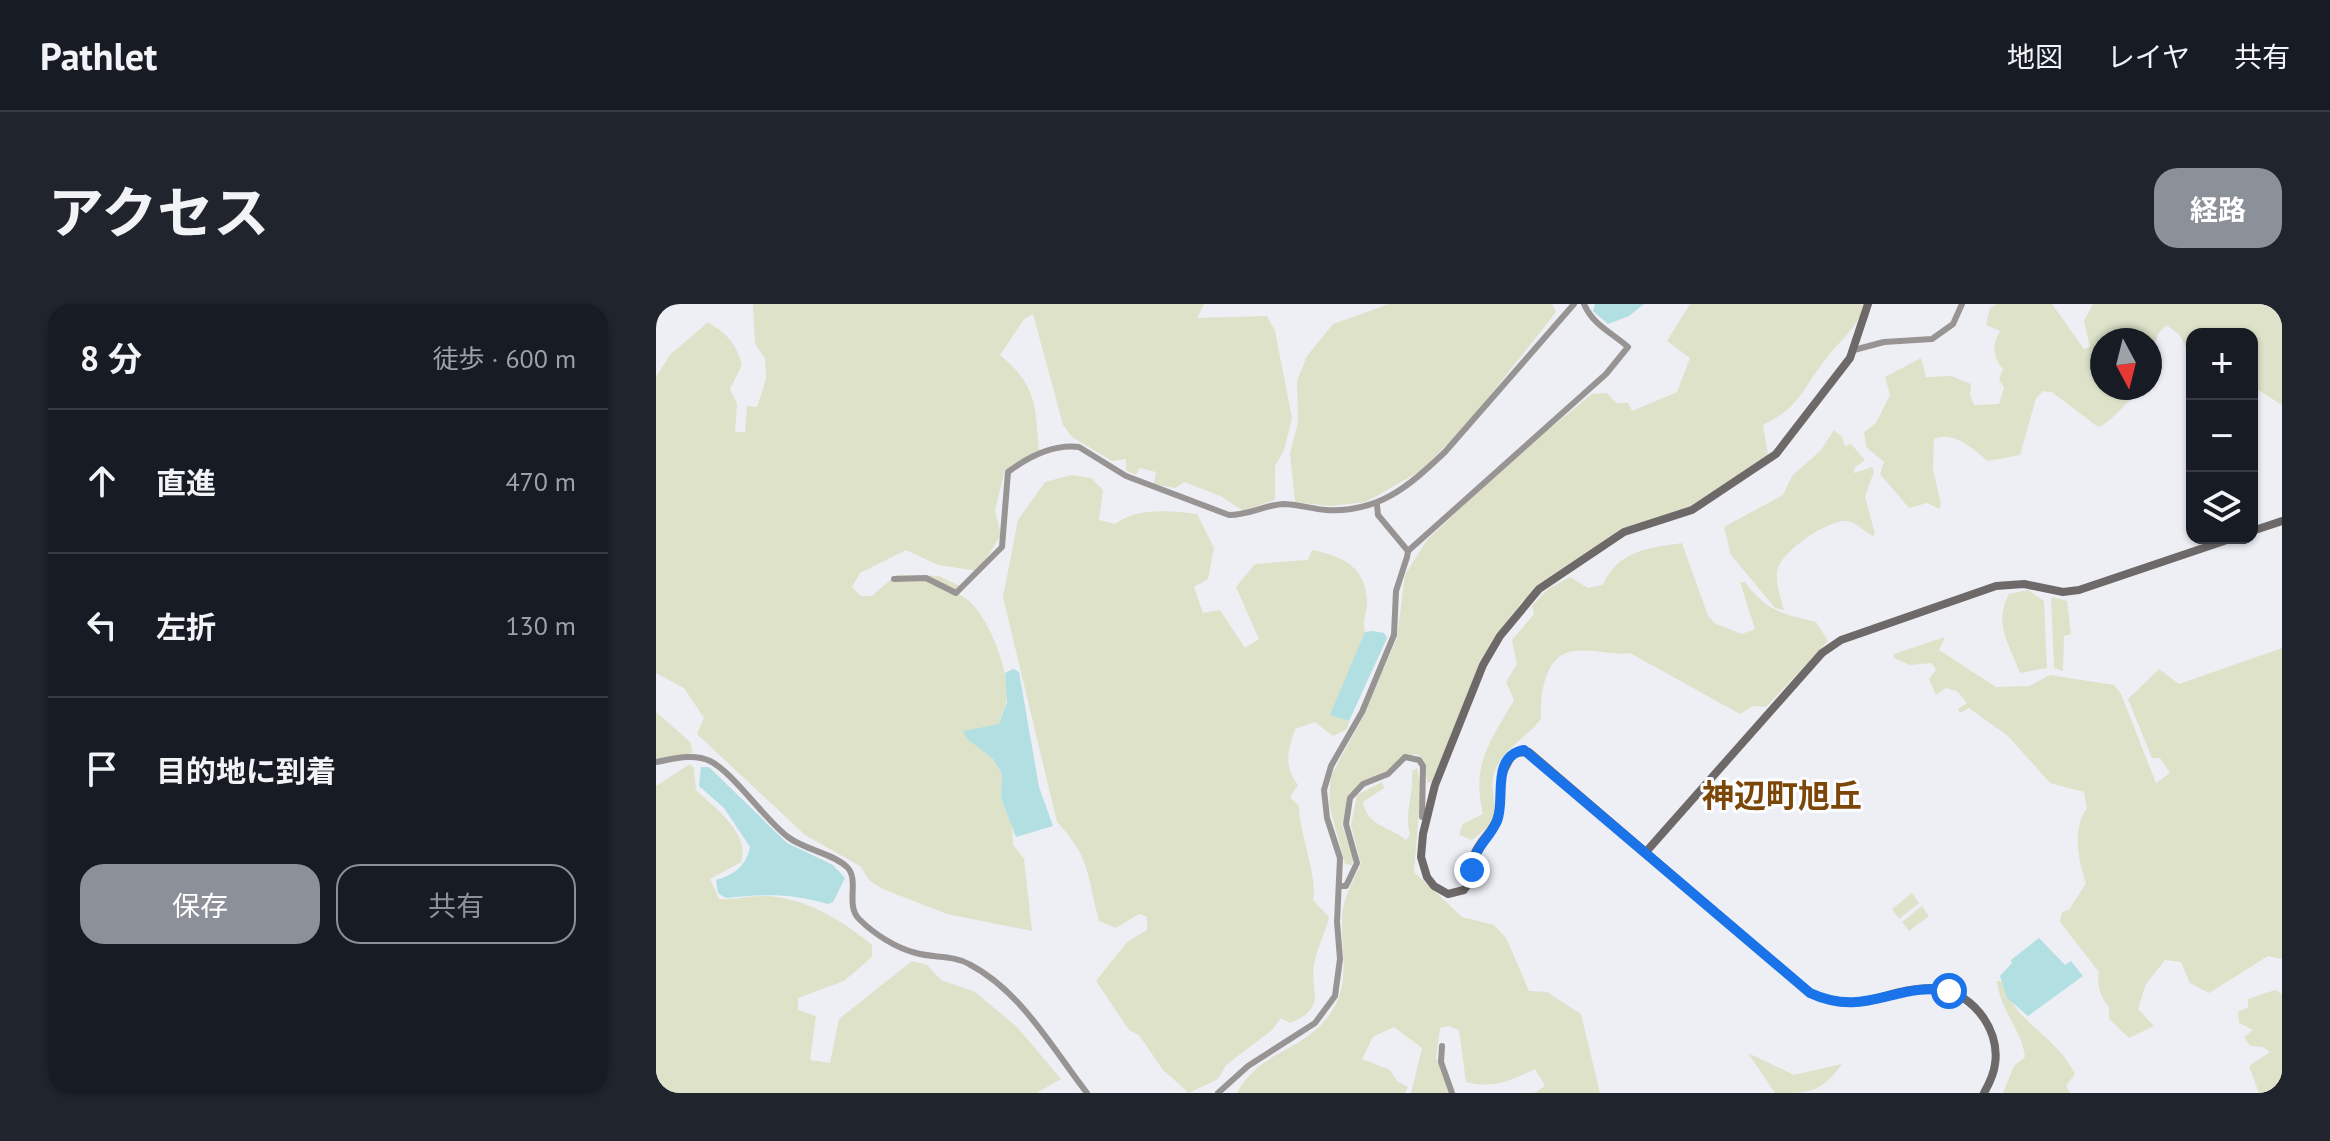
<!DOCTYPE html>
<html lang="ja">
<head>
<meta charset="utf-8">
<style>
  :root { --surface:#171b24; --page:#20242c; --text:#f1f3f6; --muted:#9ea1a6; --line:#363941; --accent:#8c9099 }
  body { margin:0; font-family:"PT Sans","Noto Sans JP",sans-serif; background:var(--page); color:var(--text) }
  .controls { position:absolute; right:24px; top:24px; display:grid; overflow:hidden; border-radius:16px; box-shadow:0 2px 6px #0004 }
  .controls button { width:72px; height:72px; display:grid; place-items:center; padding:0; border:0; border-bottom:2px solid var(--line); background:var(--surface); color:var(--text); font:40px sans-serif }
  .compass { position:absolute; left:1434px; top:24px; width:72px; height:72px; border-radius:50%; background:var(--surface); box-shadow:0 2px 6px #0004; rotate:173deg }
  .stop { position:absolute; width:24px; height:24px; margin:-18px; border:6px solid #1a73e8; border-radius:50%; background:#fff }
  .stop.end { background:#1a73e8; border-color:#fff; box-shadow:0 2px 8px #0008 }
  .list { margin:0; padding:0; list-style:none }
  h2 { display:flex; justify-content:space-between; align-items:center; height:104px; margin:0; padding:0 32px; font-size:34px }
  h2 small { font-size:26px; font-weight:400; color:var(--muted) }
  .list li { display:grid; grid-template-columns:52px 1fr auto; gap:24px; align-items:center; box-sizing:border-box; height:144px; padding:0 32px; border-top:2px solid var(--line) }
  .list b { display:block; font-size:30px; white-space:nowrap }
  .list em { font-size:26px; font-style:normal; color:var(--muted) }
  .actions { display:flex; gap:16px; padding:24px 32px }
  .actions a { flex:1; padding:18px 0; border:2px solid var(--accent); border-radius:24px; text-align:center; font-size:28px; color:var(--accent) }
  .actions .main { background:var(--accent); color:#fff }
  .icon { flex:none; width:44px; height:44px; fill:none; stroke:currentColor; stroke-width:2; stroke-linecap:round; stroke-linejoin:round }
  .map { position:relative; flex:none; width:1626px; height:789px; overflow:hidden; border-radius:24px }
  header { display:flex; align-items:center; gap:48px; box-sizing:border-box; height:112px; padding:0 40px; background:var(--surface); border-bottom:2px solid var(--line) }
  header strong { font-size:38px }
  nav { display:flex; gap:44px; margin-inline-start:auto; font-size:28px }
  .intro { display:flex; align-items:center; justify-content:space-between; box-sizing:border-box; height:192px; padding:0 48px }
  h1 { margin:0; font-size:56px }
  .button { padding:20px 36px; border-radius:24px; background:var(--accent); color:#fff; font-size:28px; font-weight:700 }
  main { display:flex; gap:48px; padding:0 48px }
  aside { flex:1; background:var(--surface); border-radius:24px; box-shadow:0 2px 6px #0004 }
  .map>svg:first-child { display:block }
  .green { fill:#dde2c9 }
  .water { fill:#b2dfe1 }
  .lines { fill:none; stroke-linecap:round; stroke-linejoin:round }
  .street { stroke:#989494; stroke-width:6 }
  .secondary { stroke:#6e6969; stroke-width:8 }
  .route { stroke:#1a73e8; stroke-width:10 }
  .labels { text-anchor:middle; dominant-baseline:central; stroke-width:6; stroke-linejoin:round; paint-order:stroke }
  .quarter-label { font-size:32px; font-weight:bold; fill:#7c4608; stroke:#fcfdfe }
</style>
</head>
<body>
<header>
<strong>Pathlet</strong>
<nav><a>地図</a><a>レイヤ</a><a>共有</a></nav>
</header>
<div class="intro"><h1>アクセス</h1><a class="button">経路</a></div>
<main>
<aside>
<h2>8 分<small>徒歩 · 600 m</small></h2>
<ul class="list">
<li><svg class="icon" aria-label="ahead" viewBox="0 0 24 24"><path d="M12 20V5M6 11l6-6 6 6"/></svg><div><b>直進</b></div><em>470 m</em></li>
<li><svg class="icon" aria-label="left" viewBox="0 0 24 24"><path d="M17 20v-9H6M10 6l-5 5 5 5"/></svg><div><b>左折</b></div><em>130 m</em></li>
<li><svg class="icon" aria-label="arrive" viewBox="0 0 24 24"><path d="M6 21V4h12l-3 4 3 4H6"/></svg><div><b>目的地に到着</b></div></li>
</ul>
<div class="actions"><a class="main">保存</a><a>共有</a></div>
</aside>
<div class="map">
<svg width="1626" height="789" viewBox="0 0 1626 789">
  <rect width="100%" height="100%" fill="#edeff5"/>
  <g class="green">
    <path d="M97,0H548L541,14L611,12L619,27L636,114L628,146L619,162V196L587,207L565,192L528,178L519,184L498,180L500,168L483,164L480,171L470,166V155L456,157L416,133L407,121L377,10L368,15L344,51C381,82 379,100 383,146L349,166L339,206L345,231L322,267L282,261L250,246L204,269L196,283L205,292H216L240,271L283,272L302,281L304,291C330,303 351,361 351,390C351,400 346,410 343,420L308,427L311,435L337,455L346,470L345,494L356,523L357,541L368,555L376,627L291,610L227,585L214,577L204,562L149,531L41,430L48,414L28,384L0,369V73L14,51L52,18C72,31 80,39 86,61L74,85L81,100L79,128H89L91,102L101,103L110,75L109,54L99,40Z"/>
    <polygon points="733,0 896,0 900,8 809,123 764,167 710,198 674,202 639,198 634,149 642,119 641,77 651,52 677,20"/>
    <path d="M1034,0H1210C1197,30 1184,35 1166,60C1145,88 1142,104 1107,121L1112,151L1035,205L968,227L865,299L846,324L777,477L772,479L765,453L761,450L746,452L732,467L706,479L693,490L686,521L698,554L696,561L689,560L673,500L675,472L706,415L741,334L749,271L771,236L859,153L936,90L951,89L960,99H972L976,107L1021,88L1034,54L1011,37Z"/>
    <path d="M1341,0H1396L1428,45L1434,43L1428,17L1437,0H1626V101L1596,82V30H1536V55L1523,30L1510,21L1502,30L1494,55V36H1446V84H1491L1490,89C1470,92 1461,116 1442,123L1396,88L1387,87L1380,94L1364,151L1332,157C1317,145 1298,126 1278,135L1277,165L1285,200L1283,205L1271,199L1253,204L1224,170L1228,158L1210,143L1208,128L1220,119L1234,91L1229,73L1265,54L1270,73L1295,72L1315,80L1314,91L1318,101L1343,100L1348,84L1343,75L1347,65C1336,52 1336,42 1344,27L1330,21L1334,4Z"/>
    <path d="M1178,126L1186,133L1189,142L1195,140L1209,156L1199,163L1198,169L1216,163L1218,168L1209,192L1219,230L1217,232C1208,228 1201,218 1191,217C1173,215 1127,246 1122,264C1118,276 1125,294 1128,306L1119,304L1075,251L1068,223L1127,191L1136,172L1165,146Z"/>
    <path d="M415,171L435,174L447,186L443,216L459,220C482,203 514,207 541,210L558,244L552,275L538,283L547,309L564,306L589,344L603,335L580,283L599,260L652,256L656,246C686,252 710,263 711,297C711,309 706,317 709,328L675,411L693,417L691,425L677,432L659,418L639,425C632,447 627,461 642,481L634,493L643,502C643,529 662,573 657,596L673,613C670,628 662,641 659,656C651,687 675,702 634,719L625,714L616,726L570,761L562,775L533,789L507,766L483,731L473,726L440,677L471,638L491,626V613L483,610L460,624L443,617C431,572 435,554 401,518L347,293L362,216L389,178Z"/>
    <path d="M1026,239L1052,312L1060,320L1086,330L1099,325L1084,278H1089C1112,308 1124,309 1160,318L1172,337L1110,403L1097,402L1084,410L974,349C955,352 936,344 918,347C888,350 884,392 885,415C872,433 840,449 837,474C835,489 841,500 837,519L816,536L803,531L807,520L827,510C815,460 834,438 858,396L850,378L861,360L856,336L878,310L876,302L892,285L914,273L932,284L947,281C962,246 993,244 1026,239Z"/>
    <path d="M1372,286L1388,297L1391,364L1364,369C1353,340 1337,319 1353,290Z"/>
    <polygon points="1395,293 1411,297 1415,330 1408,332 1407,367 1398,364"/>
    <path d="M1289,333L1283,346L1340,383L1373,382L1394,371L1458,381L1465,390L1500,479L1514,469L1504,454H1496L1472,395L1503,365L1523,380L1626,344V655L1612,652L1553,689L1534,679L1525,658L1509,656L1490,680L1482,705L1498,722L1473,734L1453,715V703C1445,694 1440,680 1443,668L1404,618L1406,608L1413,606L1430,579C1422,557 1416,524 1431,504L1428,488L1394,479L1352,432L1313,404L1304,409L1302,405L1311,399L1301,387L1290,384L1280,391L1273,375L1280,366L1276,359L1254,361L1238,354V350Z"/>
    <polygon points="0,408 34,438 37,449 0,455"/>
    <path d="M34,460L38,464L40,486C58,504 95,529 85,558L54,575L63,595C78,596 92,592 107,592C147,592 186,616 216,641V653L188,677L142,694V706L160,712L154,756L174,759L183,715L256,657L271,661L285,676L319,688L361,723L405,775L381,789H0V482Z"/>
    <path d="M761,464L765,483L758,568L806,613L838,621L850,634L873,687L891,688L925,710L944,789H878L889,782L879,765C854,777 838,785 810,778L803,726L793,722L784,724L780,754L794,789H755L766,744L738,723L717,733L706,755L734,766L741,777L752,783L749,789H581C605,744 649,749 676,707C697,675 682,640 687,605C689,590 698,575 705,560L695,521L701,491L726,478L728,484L707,498C710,522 735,523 750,536L754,531C748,510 758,489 756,467Z"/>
    <polygon points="1256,589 1263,599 1243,615 1236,605"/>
    <polygon points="1266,602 1273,612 1253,627 1246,618"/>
    <path d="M1341,677H1346C1357,718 1399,730 1419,770L1410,782L1414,789H1347L1358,762L1369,753C1366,726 1344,706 1341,677Z"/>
    <polygon points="1619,686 1626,690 1626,789 1603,789 1593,762 1614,748 1607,743 1594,742 1588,733 1597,726 1583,719 1582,708 1592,703 1592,695"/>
    <path d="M1092,749L1138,771L1186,760C1165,789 1154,789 1119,789Z"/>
  </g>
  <g class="water">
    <polygon points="939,0 988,0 973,12 952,20 937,7"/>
    <polygon points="717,327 728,329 731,334 693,417 674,411 709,328"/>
    <polygon points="357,365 363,368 383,483 397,522 360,533 345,494 346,470 337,455 311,435 307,427 343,420 351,398 349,369"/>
    <path d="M45,463H53L131,539L177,561L189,574L177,598L172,600C135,589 107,590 70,594L62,589L60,576C78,571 90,562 94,543L68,504L43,482Z"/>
    <polygon points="1383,634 1409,661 1415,657 1427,672 1372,712 1351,694 1344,672 1356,659 1355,656"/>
  </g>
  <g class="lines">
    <g class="street">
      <polyline points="1198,46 1228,38 1276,35 1297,20 1306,0"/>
      <path d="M752,247L950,70L972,43C955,28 937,21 928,0"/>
      <path d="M238,275L270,274L300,289L346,243L352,168C372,153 397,140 423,143L470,172L573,211C594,211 608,201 627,200C641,200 656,205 670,206C723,209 753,182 789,148L918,0"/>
      <path d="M0,458C17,455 37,449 54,457C78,469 108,515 132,533C149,546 176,549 191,563C204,576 189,601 203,615C218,630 240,644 260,649C277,654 297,651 313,660C365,687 396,744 431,789"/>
      <polyline points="684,582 690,582 701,559 690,520 694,494 707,480 732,470 749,453 763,456 767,462 766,513 771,515"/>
      <polyline points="786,742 785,758 796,789"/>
      <polyline points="562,789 592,762 659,719 679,692 684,655 681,618 684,554 671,514 668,486 675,462 706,408 738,331 740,287 751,253 752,247 722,211 721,201"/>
    </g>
    <g class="secondary">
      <path d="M1212,0L1194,54L1120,150L1036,206L968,228L883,285L844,332L827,361L779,481L767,530L765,553L771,573L778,582L792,590L808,586C817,576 815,563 818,551C823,536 837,528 841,514C850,487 836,480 858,449L873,448L1154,689C1204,713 1228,684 1275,684C1312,684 1345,723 1339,760C1338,770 1333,780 1328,789"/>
      <polyline points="1596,227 1626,217"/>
      <polyline points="989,549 1166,349 1185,336 1340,282 1368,280 1407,288 1423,286 1577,234"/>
    </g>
  </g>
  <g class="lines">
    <path class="route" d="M816,566C819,541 832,537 841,517C850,495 834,453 868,446L1154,689C1210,715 1240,677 1293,687"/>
  </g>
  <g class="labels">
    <g class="quarter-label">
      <text x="1126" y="491">神辺町旭丘</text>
    </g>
  </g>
</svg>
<div class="controls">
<button>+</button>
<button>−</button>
<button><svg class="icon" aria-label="layers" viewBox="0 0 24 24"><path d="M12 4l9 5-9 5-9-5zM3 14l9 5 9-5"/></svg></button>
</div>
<svg class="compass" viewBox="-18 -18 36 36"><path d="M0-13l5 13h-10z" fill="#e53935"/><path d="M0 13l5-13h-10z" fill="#9ea1a6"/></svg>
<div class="stop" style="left:1293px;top:687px"></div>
<div class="stop end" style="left:816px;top:566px"></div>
</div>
</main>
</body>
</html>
